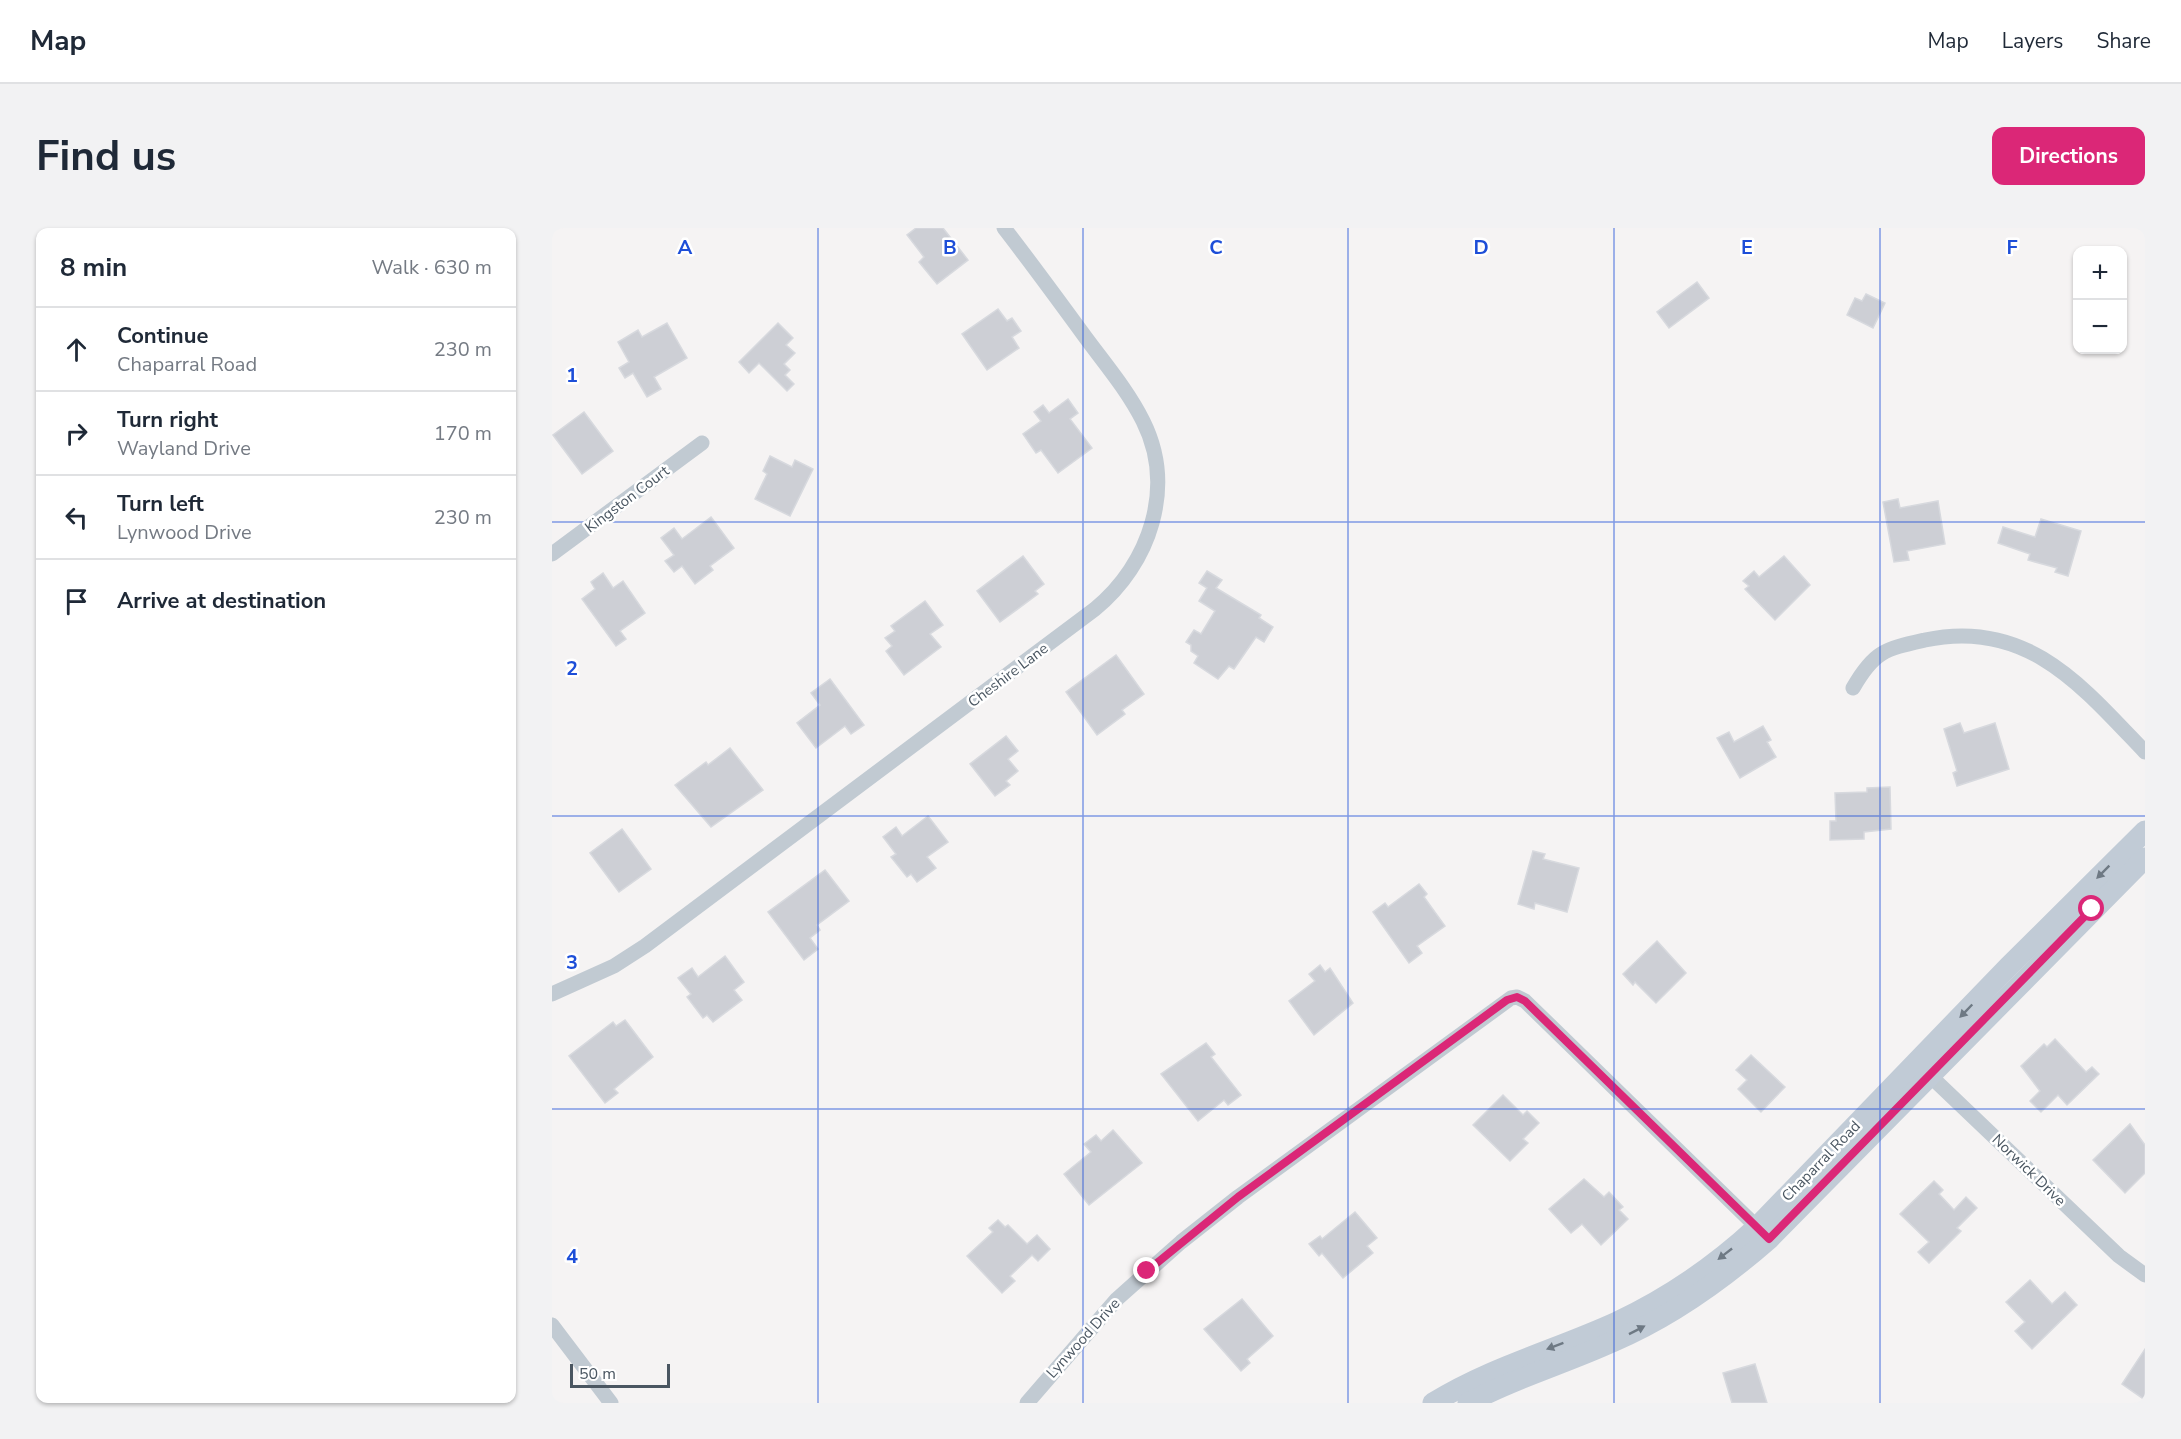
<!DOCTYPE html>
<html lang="en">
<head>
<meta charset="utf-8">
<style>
  :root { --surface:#fff; --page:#f2f2f3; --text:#1f2937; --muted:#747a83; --line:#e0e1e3; --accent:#db2777 }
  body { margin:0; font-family:"Nunito Sans",sans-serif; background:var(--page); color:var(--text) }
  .controls { position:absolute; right:18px; top:18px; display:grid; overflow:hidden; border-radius:12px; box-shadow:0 2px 4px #0004 }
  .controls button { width:54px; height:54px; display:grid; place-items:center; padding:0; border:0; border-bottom:2px solid var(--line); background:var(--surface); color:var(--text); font:30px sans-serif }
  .scale { position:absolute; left:18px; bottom:15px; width:100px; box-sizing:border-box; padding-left:6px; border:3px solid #4a5661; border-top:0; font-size:16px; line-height:21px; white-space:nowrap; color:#4a5661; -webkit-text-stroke:4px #fff; paint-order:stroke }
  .stop { position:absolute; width:18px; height:18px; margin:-14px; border:4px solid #db2777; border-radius:50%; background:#fff }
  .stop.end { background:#db2777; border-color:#fff; box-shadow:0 2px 6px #0008 }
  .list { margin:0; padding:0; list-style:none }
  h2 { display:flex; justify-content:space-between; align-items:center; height:78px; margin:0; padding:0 24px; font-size:26px }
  h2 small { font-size:20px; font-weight:400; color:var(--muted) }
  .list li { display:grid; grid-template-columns:39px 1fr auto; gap:18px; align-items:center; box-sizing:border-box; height:84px; padding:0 24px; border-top:2px solid var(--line) }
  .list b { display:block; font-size:22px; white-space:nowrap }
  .list p { margin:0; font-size:20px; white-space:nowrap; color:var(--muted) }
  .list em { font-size:20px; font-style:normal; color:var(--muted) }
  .icon { flex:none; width:33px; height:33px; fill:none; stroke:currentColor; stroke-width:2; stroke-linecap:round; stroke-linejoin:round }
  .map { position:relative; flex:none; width:1593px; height:1175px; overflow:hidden; border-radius:12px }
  header { display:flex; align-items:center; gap:36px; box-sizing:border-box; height:84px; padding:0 30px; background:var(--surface); border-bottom:2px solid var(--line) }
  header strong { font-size:28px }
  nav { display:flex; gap:33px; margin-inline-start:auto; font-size:21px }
  .intro { display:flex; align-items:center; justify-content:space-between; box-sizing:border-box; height:144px; padding:0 36px }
  h1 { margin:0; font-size:42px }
  .button { padding:15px 27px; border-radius:12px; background:var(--accent); color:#fff; font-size:21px; font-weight:700 }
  main { display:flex; gap:36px; padding:0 36px }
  aside { flex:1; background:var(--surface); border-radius:12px; box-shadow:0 2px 4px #0004 }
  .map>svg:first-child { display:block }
  .building { fill:#cdcfd5; stroke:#d7d9de; stroke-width:1.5 }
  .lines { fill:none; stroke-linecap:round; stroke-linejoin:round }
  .street { stroke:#c1cad2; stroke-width:15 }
  .secondary { stroke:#c1cbd6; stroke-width:21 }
  .oneway { fill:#6e7984 }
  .route { stroke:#db2777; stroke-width:8 }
  .grid { fill:none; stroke:#1d4ed8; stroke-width:1.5; stroke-opacity:0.55 }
  .labels { text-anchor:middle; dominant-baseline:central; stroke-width:5; stroke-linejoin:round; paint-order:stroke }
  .street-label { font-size:15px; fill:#4a5661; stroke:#fff }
  .grid-label { font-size:20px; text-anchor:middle; font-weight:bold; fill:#1d4ed8; stroke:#fff; stroke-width:5; stroke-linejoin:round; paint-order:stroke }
</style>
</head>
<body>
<header>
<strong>Map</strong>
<nav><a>Map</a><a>Layers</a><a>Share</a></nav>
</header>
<div class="intro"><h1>Find us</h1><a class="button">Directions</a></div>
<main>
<aside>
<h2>8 min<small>Walk · 630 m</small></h2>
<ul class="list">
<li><svg class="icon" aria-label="ahead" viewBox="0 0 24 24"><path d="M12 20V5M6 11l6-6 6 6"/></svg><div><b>Continue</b><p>Chaparral Road</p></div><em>230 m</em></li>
<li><svg class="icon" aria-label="right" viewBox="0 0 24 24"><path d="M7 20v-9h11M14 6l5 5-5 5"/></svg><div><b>Turn right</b><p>Wayland Drive</p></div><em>170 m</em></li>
<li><svg class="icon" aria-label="left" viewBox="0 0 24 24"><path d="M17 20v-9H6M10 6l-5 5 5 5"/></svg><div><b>Turn left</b><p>Lynwood Drive</p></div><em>230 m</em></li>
<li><svg class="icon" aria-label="arrive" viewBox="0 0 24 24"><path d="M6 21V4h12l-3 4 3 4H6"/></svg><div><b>Arrive at destination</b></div></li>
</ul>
</aside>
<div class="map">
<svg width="1593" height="1175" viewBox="0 0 1593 1175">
  <rect width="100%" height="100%" fill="#f5f3f3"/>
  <g class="building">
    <polygon points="364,0 391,0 416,32 385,56 367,34 372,29 355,7"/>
    <polygon points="1145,54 1157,70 1117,100 1105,84"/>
    <polygon points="1314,66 1333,75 1321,100 1295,87 1303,70 1310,73"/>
    <polygon points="446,81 455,93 460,90 469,103 460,109 467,120 435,142 410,106"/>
    <polygon points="115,95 135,130 102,149 109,161 95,169 81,145 73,150 67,140 77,134 66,114 86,102 90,109"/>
    <polygon points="226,95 241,110 234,117 243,125 232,136 238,142 233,147 242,156 235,163 207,135 197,145 187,134"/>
    <polygon points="516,171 526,185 518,191 540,220 506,245 489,222 484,225 471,206 489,193 482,184 491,177 497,185"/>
    <polygon points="32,184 61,223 30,246 1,207"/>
    <polygon points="218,228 240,239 243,232 261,241 238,288 203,271 215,246 211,243"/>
    <polygon points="1346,271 1348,280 1386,273 1393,316 1355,323 1357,332 1342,334 1331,274"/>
    <polygon points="159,289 182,320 158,338 161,342 143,356 130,338 122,344 113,333 122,327 109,310 122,300 130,311"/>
    <polygon points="1489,291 1529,303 1516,348 1503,344 1505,340 1476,332 1478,326 1446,315 1451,299 1483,309"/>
    <polygon points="471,328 492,356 483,363 486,366 448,394 425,363"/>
    <polygon points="1232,328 1258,357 1223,392 1193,361 1197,358 1191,353 1202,343 1207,349"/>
    <polygon points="655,343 670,352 664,360 709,387 707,390 721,399 712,414 704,409 682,441 677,438 666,451 642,435 646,428 639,423 639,417 634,414 642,402 649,406 663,383 647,373 655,360 647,355"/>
    <polygon points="51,345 61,360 71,353 93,385 68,403 74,411 64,418 30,371 43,361 39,354"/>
    <polygon points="373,373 391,397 378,406 389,419 352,447 334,423 340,418 333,410 343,403 339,398"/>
    <polygon points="564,427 592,466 570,482 573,486 545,507 514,464"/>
    <polygon points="278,451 312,497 299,506 293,498 264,520 245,495 268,477 259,465"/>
    <polygon points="1408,495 1412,505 1443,495 1457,541 1405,558 1401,545 1405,543 1392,501"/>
    <polygon points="1211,498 1219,512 1215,514 1224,529 1188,550 1165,510 1177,504 1182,514"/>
    <polygon points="454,508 466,523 456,531 466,543 454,553 458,557 443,568 418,536"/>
    <polygon points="178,520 211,562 159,599 123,557 154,534 156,537"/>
    <polygon points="1338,559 1339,601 1312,604 1312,611 1278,612 1278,593 1284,593 1283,565 1315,564 1315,560"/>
    <polygon points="376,588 396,614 375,629 384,640 365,654 359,646 355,649 339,629 344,626 331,609 344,599 350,608"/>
    <polygon points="70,601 99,641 67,664 38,625"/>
    <polygon points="981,623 993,626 991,631 1027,640 1015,684 983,675 982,681 966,676"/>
    <polygon points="273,642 297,673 265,697 268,702 258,710 266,721 252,732 216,684"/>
    <polygon points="867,656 875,666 872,669 893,698 865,718 870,725 857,735 821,684 833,675 836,679"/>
    <polygon points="1105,713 1134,745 1104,775 1083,754 1081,757 1071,746"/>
    <polygon points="173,728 192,754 182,762 190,772 161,794 155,787 151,790 135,769 139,766 126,750 140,740 146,749"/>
    <polygon points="768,737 773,744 778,740 801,775 762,807 737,773 763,753 757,746"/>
    <polygon points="73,792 101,829 62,861 66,865 53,875 17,828 61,794 64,798"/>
    <polygon points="1503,811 1534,844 1540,839 1547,846 1515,877 1506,867 1489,884 1478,873 1488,863 1469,838 1492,816 1495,819"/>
    <polygon points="654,815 663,826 659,829 689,867 676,877 672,872 646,893 609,846"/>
    <polygon points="1199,827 1233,859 1209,884 1186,861 1195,852 1184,842"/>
    <polygon points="951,867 971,887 975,883 987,895 971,911 976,915 958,933 921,897"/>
    <polygon points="1578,896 1593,917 1593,945 1573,965 1541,932"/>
    <polygon points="561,902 590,935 537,977 512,946 539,924 532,916 544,907 549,913"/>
    <polygon points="1032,951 1052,969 1057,964 1071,979 1067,982 1076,991 1049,1017 1030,996 1019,1005 997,981"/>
    <polygon points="1382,953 1391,962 1387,966 1402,982 1414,969 1425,980 1405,1000 1409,1003 1377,1035 1366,1024 1377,1014 1348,986"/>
    <polygon points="803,984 825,1010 815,1018 821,1025 791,1050 770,1025 767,1028 757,1016 768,1008 770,1011"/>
    <polygon points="446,992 453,999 456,997 475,1016 485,1007 498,1021 486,1033 480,1027 458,1048 463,1053 450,1065 415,1028 441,1004 437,1000"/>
    <polygon points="1478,1052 1500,1076 1513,1064 1525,1077 1480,1121 1463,1103 1473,1094 1454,1074"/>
    <polygon points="690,1071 721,1108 695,1131 698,1135 689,1143 652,1101"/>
    <polygon points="1593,1121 1593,1172 1570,1156"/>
    <polygon points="1203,1136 1215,1175 1180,1175 1171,1145"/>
  </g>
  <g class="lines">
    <g class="street">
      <polyline points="0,326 150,215"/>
      <path d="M1301,460C1322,423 1333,421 1373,412C1475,390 1530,458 1593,524"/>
      <path d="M0,766L62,738L93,718L543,381C598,336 624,259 591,193C576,163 554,137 534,110C507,73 480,36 452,0"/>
      <polyline points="1371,841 1567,1028 1593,1047"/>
      <polyline points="0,1097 59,1175"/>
      <polyline points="475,1175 565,1071 629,1014 686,969 959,770 965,769 973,773 1211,1005"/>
    </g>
    <g class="secondary">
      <path d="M881,1175C939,1139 1004,1122 1065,1094C1116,1070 1164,1037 1205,999L1457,738L1593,603"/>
      <path d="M916,1175C962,1150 1012,1136 1060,1114C1119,1089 1169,1053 1217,1011L1593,630"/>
    </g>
  </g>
  <defs><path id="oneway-solid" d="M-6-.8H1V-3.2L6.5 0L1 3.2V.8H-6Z" transform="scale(1.5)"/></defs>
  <g class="oneway">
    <use href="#oneway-solid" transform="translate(1551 644) rotate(135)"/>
    <use href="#oneway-solid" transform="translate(1414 783) rotate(134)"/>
    <use href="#oneway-solid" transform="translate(1173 1026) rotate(142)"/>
    <use href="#oneway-solid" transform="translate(1085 1102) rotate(-27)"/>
    <use href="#oneway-solid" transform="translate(1003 1118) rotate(159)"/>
  </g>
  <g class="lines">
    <polyline class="route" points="595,1043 686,969 955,772 965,769 973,773 1217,1011 1540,681"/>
  </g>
  <path class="grid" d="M266,0V1175M531,0V1175M796,0V1175M1062,0V1175M1328,0V1175M0,294H1593M0,588H1593M0,881H1593"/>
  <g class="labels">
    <g class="street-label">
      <text transform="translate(75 271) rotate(-37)">Kingston Court</text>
      <text transform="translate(456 447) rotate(-37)">Cheshire Lane</text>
      <text transform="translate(1269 933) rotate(-46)">Chaparral Road</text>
      <text transform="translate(1477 942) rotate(44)">Norwick Drive</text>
      <text transform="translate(531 1110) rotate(-48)">Lynwood Drive</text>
    </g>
  </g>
  <g class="grid-label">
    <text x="133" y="26">A</text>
    <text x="398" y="26">B</text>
    <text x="664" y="26">C</text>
    <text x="929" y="26">D</text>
    <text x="1195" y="26">E</text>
    <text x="1460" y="26">F</text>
    <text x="20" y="154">1</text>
    <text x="20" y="447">2</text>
    <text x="20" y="741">3</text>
    <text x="20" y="1035">4</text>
  </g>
</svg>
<div class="controls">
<button>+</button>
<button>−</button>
</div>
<div class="scale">50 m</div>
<div class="stop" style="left:1540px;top:681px"></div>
<div class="stop end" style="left:595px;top:1043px"></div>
</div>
</main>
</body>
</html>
